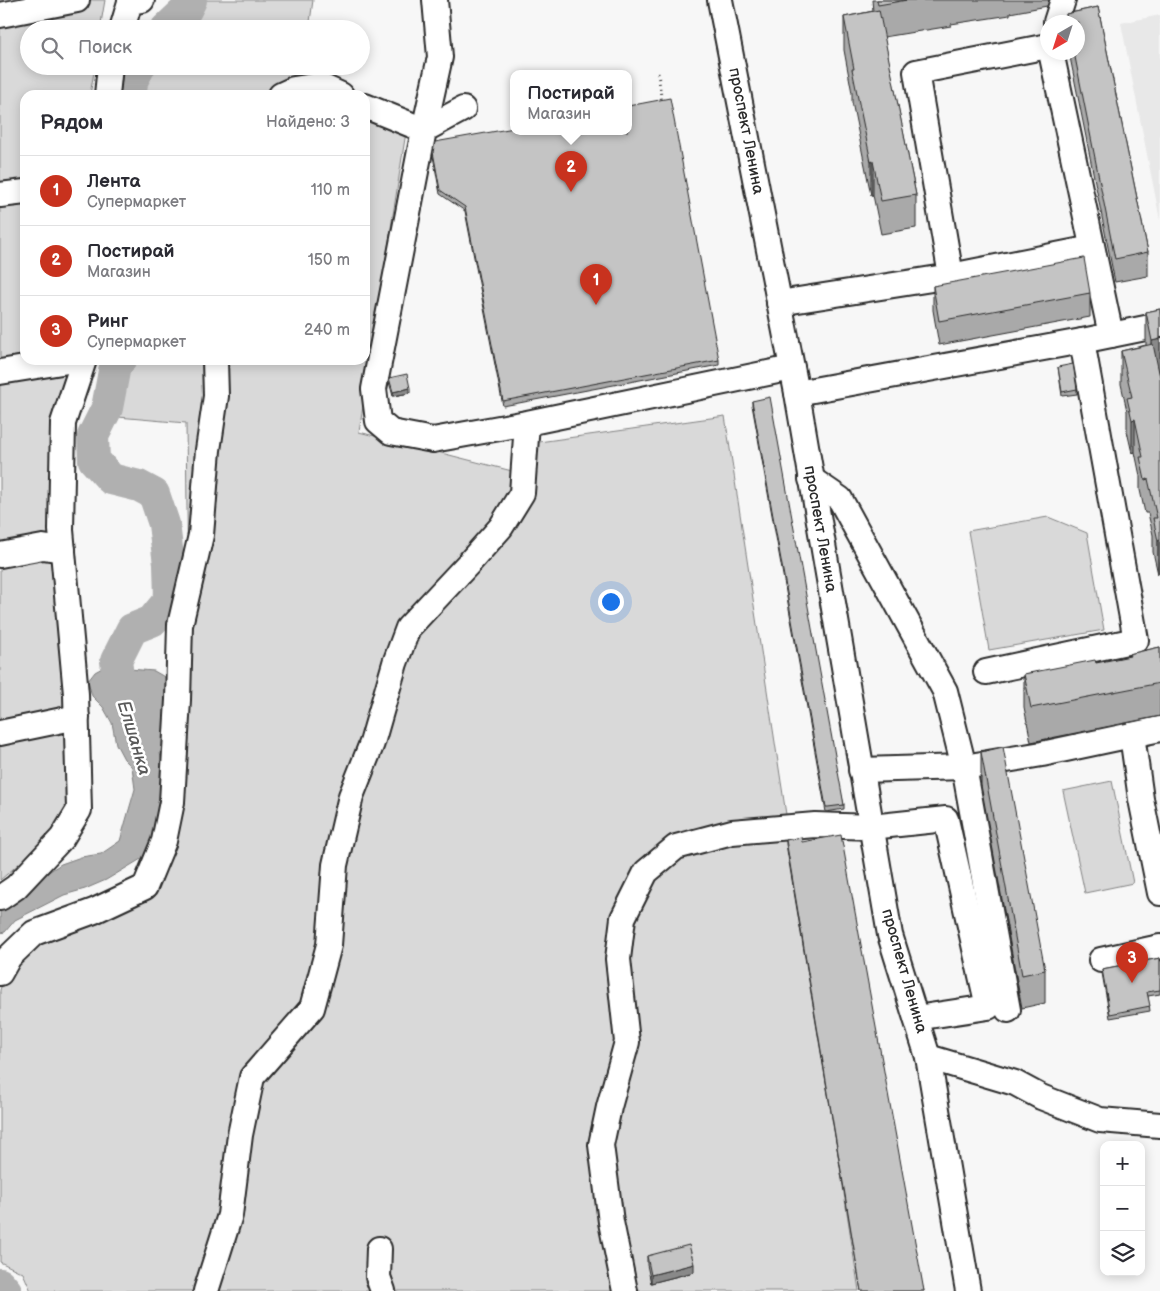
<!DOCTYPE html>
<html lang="ru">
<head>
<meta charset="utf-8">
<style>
  :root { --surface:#fff; --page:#f7f7f7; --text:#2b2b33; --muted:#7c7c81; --line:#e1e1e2; --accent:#c8321e }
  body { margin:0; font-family:"Balsamiq Sans",sans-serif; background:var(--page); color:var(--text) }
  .controls { position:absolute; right:15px; bottom:15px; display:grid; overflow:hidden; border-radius:10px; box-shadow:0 2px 12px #0003 }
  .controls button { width:45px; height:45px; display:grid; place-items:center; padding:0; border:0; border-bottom:1px solid var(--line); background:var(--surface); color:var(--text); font:25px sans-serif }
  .compass { position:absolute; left:1040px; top:15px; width:45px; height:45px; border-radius:50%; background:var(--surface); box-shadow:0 2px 12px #0003; rotate:219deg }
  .you { position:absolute; left:610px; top:601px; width:18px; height:18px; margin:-12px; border:4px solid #fff; border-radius:50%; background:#1a73e8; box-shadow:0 0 0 8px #1a73e833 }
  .badge { display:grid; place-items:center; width:32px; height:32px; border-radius:50%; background:var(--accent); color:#fff; font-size:16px; font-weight:700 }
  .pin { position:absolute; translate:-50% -41px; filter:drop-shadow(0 1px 2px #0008) }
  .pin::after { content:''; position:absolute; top:26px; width:18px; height:15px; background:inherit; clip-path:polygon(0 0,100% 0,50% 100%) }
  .popup { position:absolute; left:510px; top:70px; width:122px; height:65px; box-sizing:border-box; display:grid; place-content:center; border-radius:10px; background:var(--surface); filter:drop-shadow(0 1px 4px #0005); font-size:16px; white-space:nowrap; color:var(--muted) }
  .popup b { font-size:19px; color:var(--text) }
  .popup::after { content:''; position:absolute; left:50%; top:100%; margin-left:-10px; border:10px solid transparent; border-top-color:var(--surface) }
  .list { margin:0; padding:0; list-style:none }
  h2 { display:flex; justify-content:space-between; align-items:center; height:65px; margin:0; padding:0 20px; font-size:21px }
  h2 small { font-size:16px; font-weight:400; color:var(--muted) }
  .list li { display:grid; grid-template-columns:32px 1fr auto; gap:15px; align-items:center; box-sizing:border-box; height:70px; padding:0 20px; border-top:1px solid var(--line) }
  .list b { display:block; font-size:19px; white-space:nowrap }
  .list p { margin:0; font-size:16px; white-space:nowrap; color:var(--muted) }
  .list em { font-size:16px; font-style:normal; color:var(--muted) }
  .icon { flex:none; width:28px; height:28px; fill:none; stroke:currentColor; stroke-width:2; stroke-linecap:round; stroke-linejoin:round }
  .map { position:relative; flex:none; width:1160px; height:1291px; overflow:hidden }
  .search { position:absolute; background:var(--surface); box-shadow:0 2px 12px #0003; left:20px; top:20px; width:350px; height:55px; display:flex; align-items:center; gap:12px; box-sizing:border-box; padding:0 18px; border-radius:28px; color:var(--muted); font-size:19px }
  .panel { position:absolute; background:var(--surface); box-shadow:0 2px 12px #0003; left:20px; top:90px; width:350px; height:275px; border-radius:15px }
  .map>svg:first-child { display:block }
  .built { fill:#e8e8e8 }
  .green { fill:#d9d9d9; stroke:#828282 }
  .water { fill:#b0b0b0; stroke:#7b7b7b }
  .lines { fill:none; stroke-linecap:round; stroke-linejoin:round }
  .river { stroke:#b0b0b0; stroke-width:32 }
  .minor-casing { stroke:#2b2b2b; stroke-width:28 }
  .path { stroke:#2b2b2b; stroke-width:3; stroke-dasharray:1 4; stroke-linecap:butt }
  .minor { stroke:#fff; stroke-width:24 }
  .wall { fill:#a9a9a9; stroke:#2b2b2b }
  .shaded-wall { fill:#898989; stroke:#2b2b2b }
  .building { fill:#c4c4c4; stroke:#2b2b2b }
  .labels { text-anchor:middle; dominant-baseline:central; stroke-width:5; stroke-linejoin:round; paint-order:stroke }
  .street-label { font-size:16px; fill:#2b2b2b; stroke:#fff }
  .water-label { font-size:18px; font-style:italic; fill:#5a5a5a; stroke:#fff }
</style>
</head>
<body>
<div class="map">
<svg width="1160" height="1291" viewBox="0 0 1160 1291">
  <rect width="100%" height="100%" fill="#f7f7f7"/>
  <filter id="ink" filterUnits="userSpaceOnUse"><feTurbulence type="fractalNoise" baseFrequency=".02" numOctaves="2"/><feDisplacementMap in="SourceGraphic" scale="10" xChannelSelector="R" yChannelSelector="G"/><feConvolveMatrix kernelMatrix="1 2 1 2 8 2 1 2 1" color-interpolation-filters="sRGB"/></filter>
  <g filter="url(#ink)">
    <polygon class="built" points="1160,15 1160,220 1121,23"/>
    <g class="green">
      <polygon points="0,0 105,0 100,29 29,29 29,66 95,66 90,95 25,95 25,360 66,360 58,640 89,784 40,846 0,880"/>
      <polygon points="201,0 313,0 309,29 191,29"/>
      <polygon points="145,66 304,66 300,95 142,95"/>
      <polygon points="365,119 406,132 359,432 512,471 539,442 725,416 859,1291 31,1291 23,1273 0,1262 0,990 7,970 43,936 151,891 189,676 186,423 118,417 122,360 365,360"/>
      <polygon points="1048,517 1087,533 1104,630 989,650 968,531"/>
      <polygon points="1112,781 1133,883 1085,893 1063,791"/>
    </g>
    <polygon class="water" points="104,667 154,671 168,679 169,701 165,716 165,737 160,753 164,773 160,834 146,856 106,880 85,889 64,895 15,920 5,932 0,933 0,903 61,864 81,857 101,854 120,841 135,789 132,767 124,759 116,744 112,723 103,707 92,696 88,681 95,672"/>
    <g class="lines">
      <g class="river">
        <polyline points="166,29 186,10 191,0"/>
        <polyline points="131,95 132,81 140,66"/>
        <polyline points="120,360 115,366 107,408 93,436 94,460 111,479 139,486 154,494 164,524 169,564 170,599 152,621 132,629 116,661 121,698 124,711"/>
        <polyline points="0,1284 6,1291"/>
      </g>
      <defs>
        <g id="minor">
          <polyline points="435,0 440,57 424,130 374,389 378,421 391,432 433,440 527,423 792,368"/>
          <polyline points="720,0 797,393 890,935 928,1057 968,1291"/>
          <polyline points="0,15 77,0"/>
          <polyline points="1056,22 1063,0"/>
          <polyline points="122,29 130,2 142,0"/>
          <polyline points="1051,52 1111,335"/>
          <polyline points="107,95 110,66"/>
          <polyline points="281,95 294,89 319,85 341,95"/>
          <polyline points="365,106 424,130 463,109"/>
          <polyline points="0,195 25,192"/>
          <polyline points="951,276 916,72 1048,46"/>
          <polyline points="779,303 951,276 1092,248"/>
          <polyline points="0,372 74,360"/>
          <polyline points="797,393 1082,341 1160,325"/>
          <polyline points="811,479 840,499 945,691 964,767 1008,1010"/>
          <polyline points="0,555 43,547 63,550"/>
          <polyline points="986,672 1136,640 1082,341"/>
          <polyline points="0,733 77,717"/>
          <polyline points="1132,735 1141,799 1160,893"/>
          <polyline points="861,770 964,767 1042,754 1160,729"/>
          <polyline points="0,898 16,887 62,838 79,810 76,694 61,530 63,423 84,360"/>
          <polyline points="1101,960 1160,947"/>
          <polyline points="0,973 9,957 34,933 94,911 145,887 164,841 172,802 178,700 180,625 201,535 208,450 216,396 215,360"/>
          <polyline points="928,1057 1015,1083 1041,1097 1100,1120 1160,1125"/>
          <polyline points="379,1249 378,1277 383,1291"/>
          <polyline points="206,1291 230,1215 240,1135 252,1077 312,1008 329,945 335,865 351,796 372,743 395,663 408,628 469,563 501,527 522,493 527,423"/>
          <polyline points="625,1291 611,1222 601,1145 609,1107 627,1042 618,959 623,918 646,872 676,847 732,832 815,825 871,827 946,819 988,1007 916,1018"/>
        </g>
      </defs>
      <use href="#minor" class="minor-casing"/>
      <polyline class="path" points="658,73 662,104"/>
      <use href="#minor" class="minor"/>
    </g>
    <g class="wall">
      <polygon points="872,0 1049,0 1047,6 1010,13 1010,15 951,24 951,26 884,37 916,195 916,228 881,234 873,195 871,195 852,102 852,93 844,50 844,17 873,11"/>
      <polygon points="1098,7 1148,252 1148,276 1115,282 1069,52 1078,52 1078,22 1066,22 1066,14"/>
      <polygon points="433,152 719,360 719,365 503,406 465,211 440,194 433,156"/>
      <polygon points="933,286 1090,293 1090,317 939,345 933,310"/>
      <polygon points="1160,309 1160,372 1159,373 1158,574 1153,552 1153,535 1148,513 1145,513 1140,490 1140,476 1135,452 1132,453 1127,431 1127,411 1121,384 1121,351 1146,345 1146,312"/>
      <polygon points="1058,367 1077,389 1077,394 1062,396"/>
      <polygon points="389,378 410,393 393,396 389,382"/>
      <polygon points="752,401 844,805 844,809 826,812 752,405"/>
      <polygon points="1160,647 1160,716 1031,742 1024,707 1024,674 1096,663 1129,657 1129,654"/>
      <polygon points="981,752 1045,970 1045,1003 1022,1008 981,785"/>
      <polygon points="786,840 802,842 924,1291 861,1291 786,844"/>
      <polygon points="1160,958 1160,994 1148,996 1150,1011 1110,1018 1102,973 1102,969"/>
      <polygon points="647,1256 694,1272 651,1283 647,1265"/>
    </g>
    <g class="shaded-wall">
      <polygon points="873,161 873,195 871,195 871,162"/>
      <polygon points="1160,339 1160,372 1152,374 1152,341"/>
      <polygon points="410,388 410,393 393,396 393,392"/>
      <polygon points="1135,419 1135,452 1132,453 1132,420"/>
      <polygon points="1160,540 1160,573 1158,574 1158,541"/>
      <polygon points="694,1264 694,1272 651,1283 651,1275"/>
    </g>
    <g class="building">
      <polygon points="877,0 907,0 878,5"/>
      <polygon points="1098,7 1148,252 1115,259 1074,52 1078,52 1078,22 1067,22 1066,14"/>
      <polygon points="879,10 916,195 881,201 873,161 871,162 852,69 854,69 844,17"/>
      <polygon points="670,98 719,360 503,401 465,207 440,190 433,152 435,142 514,128 514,131 628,131 628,106"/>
      <polygon points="1084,258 1090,293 939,321 933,286"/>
      <polygon points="1160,309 1160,339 1152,341 1146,312"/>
      <polygon points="1153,344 1160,377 1160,540 1158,541 1153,518 1157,518 1148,479 1145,480 1140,457 1143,457 1135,419 1132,420 1127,398 1132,397 1121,351"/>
      <polygon points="1073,364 1077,389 1062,392 1058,367"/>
      <polygon points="407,374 410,388 393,392 389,378"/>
      <polygon points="770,397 844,805 828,807 826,807 752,401"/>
      <polygon points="1160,647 1160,683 1031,708 1024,674 1095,660 1096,663 1130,656 1129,654"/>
      <polygon points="1003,747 1045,970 1022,975 981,752"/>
      <polygon points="841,835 924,1291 861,1291 786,840 801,837 802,842"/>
      <polygon points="1160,958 1160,990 1147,992 1150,1006 1110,1014 1102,969"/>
      <polygon points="689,1245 694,1264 651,1275 647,1256"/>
    </g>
  </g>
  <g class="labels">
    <g class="street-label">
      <text transform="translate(746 131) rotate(79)">проспект Ленина</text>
      <text transform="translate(820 529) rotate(80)">проспект Ленина</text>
      <text transform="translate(904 971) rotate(74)">проспект Ленина</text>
    </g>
    <g class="water-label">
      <text transform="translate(134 738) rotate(73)">Елшанка</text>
    </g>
  </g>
</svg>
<div class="controls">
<button>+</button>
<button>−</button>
<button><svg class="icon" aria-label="layers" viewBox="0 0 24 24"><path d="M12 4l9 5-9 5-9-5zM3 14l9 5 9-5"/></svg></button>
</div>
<svg class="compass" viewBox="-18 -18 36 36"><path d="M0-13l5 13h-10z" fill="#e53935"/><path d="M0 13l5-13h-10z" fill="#7c7c81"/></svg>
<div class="you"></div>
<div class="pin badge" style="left:596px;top:305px">1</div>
<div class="pin badge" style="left:571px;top:192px">2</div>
<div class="popup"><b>Постирай</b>Магазин</div>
<div class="pin badge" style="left:1132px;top:983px">3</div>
<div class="search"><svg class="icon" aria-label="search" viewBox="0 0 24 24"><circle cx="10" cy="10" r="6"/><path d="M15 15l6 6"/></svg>Поиск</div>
<section class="panel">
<h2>Рядом<small>Найдено: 3</small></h2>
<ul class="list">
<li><span class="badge">1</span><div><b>Лента</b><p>Супермаркет</p></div><em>110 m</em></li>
<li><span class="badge">2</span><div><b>Постирай</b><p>Магазин</p></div><em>150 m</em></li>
<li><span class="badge">3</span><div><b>Ринг</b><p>Супермаркет</p></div><em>240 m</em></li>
</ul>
</section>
</div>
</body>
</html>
